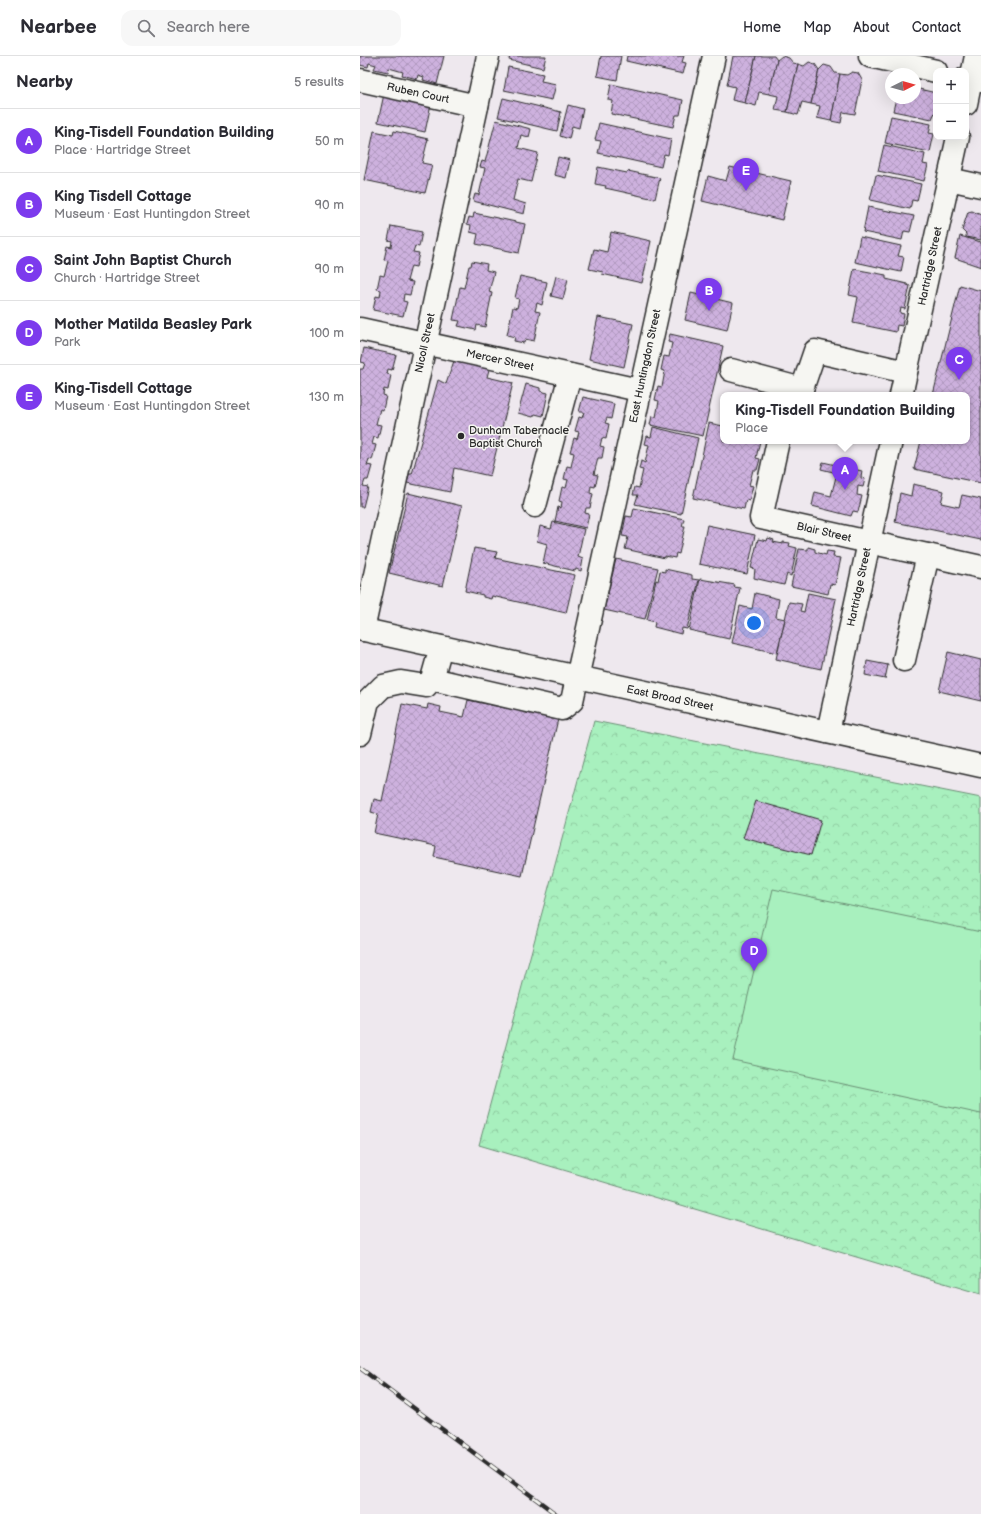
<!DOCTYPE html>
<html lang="en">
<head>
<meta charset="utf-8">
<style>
  :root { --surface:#fff; --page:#f7f7f7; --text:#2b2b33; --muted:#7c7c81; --line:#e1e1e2; --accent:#7c3aed }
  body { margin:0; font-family:"Balsamiq Sans",sans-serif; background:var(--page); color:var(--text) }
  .controls { position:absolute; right:12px; top:12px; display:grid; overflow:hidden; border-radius:8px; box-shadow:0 4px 16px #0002 }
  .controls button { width:36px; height:36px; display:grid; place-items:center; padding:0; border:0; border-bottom:1px solid var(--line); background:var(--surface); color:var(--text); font:20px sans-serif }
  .compass { position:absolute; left:525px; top:12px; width:36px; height:36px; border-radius:50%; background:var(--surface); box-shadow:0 4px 16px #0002; rotate:85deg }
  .you { position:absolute; left:394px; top:567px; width:14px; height:14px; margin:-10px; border:3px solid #fff; border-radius:50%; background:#1a73e8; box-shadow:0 0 0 6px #1a73e833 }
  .badge { display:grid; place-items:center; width:26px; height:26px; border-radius:50%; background:var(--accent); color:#fff; font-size:13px; font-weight:700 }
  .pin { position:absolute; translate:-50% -33px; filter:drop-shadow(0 1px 2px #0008) }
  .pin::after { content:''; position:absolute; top:21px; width:14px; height:12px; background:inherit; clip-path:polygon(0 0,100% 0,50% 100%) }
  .popup { position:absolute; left:360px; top:336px; width:250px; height:52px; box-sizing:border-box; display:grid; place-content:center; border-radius:8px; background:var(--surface); filter:drop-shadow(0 1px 3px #0005); font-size:13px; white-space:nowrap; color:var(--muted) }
  .popup b { font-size:15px; color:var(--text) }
  .popup::after { content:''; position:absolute; left:50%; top:100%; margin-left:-8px; border:8px solid transparent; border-top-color:var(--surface) }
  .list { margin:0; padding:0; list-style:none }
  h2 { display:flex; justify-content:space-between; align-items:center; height:52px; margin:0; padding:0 16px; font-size:17px }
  h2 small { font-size:13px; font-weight:400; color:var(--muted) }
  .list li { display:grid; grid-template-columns:26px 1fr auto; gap:12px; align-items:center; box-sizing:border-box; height:64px; padding:0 16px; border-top:1px solid var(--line) }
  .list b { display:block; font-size:15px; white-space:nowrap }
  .list p { margin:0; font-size:13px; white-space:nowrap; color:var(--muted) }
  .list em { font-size:13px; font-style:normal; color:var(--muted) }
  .icon { flex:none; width:22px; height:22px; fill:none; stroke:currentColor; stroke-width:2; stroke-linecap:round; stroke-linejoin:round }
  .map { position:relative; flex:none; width:621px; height:1458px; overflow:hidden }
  header { display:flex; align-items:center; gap:24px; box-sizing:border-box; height:56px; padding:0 20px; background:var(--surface); border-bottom:1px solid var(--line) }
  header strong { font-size:19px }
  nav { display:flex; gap:22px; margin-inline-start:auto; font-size:14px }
  .search { width:280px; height:36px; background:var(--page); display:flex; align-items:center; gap:10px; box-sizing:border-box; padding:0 14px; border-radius:12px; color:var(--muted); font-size:15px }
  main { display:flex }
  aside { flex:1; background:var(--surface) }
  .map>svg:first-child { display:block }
  .forest { fill:url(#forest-crowns); stroke:#6a8e74 }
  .pitch { fill:#a8f0be; stroke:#6a8e74 }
  .building { fill:url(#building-cross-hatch); stroke:#2b2b2b }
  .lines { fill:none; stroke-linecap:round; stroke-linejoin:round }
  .minor-casing { stroke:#2b2b2b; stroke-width:25 }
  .major-casing { stroke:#2b2b2b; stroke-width:25 }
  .minor { stroke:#f6f6f2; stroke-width:22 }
  .major { stroke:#f6f6f2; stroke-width:22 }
  .rail-casing { stroke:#2b2b2b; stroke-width:4.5 }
  .rail { stroke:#f6f6f2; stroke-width:3; stroke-dasharray:9; stroke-linecap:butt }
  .poi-dot { fill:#2b2b2b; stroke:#f6f6f2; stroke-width:1.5 }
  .labels { text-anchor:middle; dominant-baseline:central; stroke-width:3; stroke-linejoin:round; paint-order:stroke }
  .street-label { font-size:11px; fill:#2b2b2b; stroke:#f6f6f2 }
  .poi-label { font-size:11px; fill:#2b2b2b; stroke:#f6f6f2; text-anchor:start }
</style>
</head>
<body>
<header>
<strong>Nearbee</strong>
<div class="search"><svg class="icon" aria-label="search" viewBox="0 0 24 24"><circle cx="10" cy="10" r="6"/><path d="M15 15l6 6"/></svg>Search here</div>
<nav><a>Home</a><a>Map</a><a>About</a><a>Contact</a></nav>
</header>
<main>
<aside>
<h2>Nearby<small>5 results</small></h2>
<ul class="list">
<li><span class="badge">A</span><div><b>King-Tisdell Foundation Building</b><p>Place · Hartridge Street</p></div><em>50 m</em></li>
<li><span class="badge">B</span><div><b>King Tisdell Cottage</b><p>Museum · East Huntingdon Street</p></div><em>90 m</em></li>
<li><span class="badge">C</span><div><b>Saint John Baptist Church</b><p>Church · Hartridge Street</p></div><em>90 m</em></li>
<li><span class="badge">D</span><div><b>Mother Matilda Beasley Park</b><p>Park</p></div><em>100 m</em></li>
<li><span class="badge">E</span><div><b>King-Tisdell Cottage</b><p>Museum · East Huntingdon Street</p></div><em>130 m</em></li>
</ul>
</aside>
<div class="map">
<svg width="621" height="1458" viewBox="0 0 621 1458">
  <defs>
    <pattern id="forest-crowns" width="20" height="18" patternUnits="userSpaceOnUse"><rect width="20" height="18" fill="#a8f0be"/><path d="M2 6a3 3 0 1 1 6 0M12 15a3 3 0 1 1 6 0" fill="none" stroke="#91cea3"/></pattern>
    <pattern id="building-cross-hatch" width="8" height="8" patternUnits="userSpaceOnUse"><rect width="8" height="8" fill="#cdb1de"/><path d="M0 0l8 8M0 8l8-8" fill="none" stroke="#b098bf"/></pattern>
  </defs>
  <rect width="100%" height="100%" fill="#eee8ee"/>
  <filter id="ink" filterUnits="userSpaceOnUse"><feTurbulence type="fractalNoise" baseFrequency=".025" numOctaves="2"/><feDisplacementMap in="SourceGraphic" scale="8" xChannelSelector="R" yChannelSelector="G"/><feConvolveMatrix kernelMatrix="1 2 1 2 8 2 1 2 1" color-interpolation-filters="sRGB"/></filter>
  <g filter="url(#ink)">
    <polygon class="forest" points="234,665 621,742 621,1238 119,1089"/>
    <polygon class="pitch" points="413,833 621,876 621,1058 373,1004"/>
    <g class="building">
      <polygon points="0,0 84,0 77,28 63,24 64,21 58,19 57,23 42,19 43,16 29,12 28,16 14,13 16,9 9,7 8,11 0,9"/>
      <polygon points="150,0 186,0 183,12 149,4"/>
      <polygon points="241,0 261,0 257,24 237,20"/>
      <polygon points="267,0 324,0 322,6 326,7 323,18 266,5"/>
      <polygon points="373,0 396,0 385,47 372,44 375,31 367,29"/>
      <polygon points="396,0 414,0 417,4 409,38 399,36 396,50 385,47"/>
      <polygon points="422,0 429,2 433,7 438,8 427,56 415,54 418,40 409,38 417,4"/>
      <polygon points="449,6 455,8 459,14 451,48 442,46 438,59 427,56 438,8 444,10"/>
      <polygon points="464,9 471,11 475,17 480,18 471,65 457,62 460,50 451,48 459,14"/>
      <polygon points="148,11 183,18 181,25 196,28 192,44 144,34"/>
      <polygon points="492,16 498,17 502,24 495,58 483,56 481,67 471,65 480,18 487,19"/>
      <polygon points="251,28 323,44 320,59 316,59 313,71 251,58 253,45 248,44"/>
      <polygon points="555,32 576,37 576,54 572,63 533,55 536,42 555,42"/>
      <polygon points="24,38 71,48 65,76 18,66"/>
      <polygon points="143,42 201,56 197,75 138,61"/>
      <polygon points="208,49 223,53 219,72 212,70 209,83 200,80"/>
      <polygon points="531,60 571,68 569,77 574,78 570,96 525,87"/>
      <polygon points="136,64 171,73 169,81 161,79 158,92 178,97 171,126 158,123 153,144 166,148 164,158 113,145 115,138 119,139 125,112 120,111 122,105 125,106"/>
      <polygon points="239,67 311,83 308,99 304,98 301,111 238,97 241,85 235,84"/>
      <polygon points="14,75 33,79 34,75 68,83 62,107 72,109 65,137 4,124"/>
      <polygon points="524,89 565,98 563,108 568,109 564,125 518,115"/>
      <polygon points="198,101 210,104 206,122 194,119"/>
      <polygon points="238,111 267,117 268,115 300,122 295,143 245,132 246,130 235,128"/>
      <polygon points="370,111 431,125 422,164 342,145 348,120 366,125"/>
      <polygon points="516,119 561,128 557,145 552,144 550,153 510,144"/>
      <polygon points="508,151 554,160 550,176 544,175 542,184 503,176"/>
      <polygon points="612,155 621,159 621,184 606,181 606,178 602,174 608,156"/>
      <polygon points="114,157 165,168 159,197 116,188 118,178 110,176 111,169 107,168 109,161 113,162"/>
      <polygon points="31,170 62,176 59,191 55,190 53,196 59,197 56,211 51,210 47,225 53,226 50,239 44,238 43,245 47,246 43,260 13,254 16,240 20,241 21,234 17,233 20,219 24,220 28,205 24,204 27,190 31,191 32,185 28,184"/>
      <polygon points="251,176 291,185 282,227 242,218 243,216 229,213 234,193 247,196"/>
      <polygon points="600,180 621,186 621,211 595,202"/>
      <polygon points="500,181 541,190 538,200 544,201 541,216 495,206"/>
      <polygon points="112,205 127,208 126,214 134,216 129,236 132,237 125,271 117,269 116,274 98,270 100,265 93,264 100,231 104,232 109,210 111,210"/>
      <polygon points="494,213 526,219 526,223 547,228 547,229 550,230 545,253 541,252 540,257 544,258 542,270 537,269 536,276 493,267 498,241 489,239"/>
      <polygon points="160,220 187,226 182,249 177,247 175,255 180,256 174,285 165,283 164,287 154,285 155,281 147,279 153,251 157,252 159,243 155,242"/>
      <polygon points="196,220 208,223 203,243 191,240"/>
      <polygon points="600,229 621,235 621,427 554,413 561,385 607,385 607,339 573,339"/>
      <polygon points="331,237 373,247 367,274 325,264"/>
      <polygon points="238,261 273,268 264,311 229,303"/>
      <polygon points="310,278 363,290 343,380 290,369 292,360 296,361 299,345 295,344 298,330 302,331 305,315 301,314 304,300 309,301 312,287 308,286"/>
      <polygon points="4,292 36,299 32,314 28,313 27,318 31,319 28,334 24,333 23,339 26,340 23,354 20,353 16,368 21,369 18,382 14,381 12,388 16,389 12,404 9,403 7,409 12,410 8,424 5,424 3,430 8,431 3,451 0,451 0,313 3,313 5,307 1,306"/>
      <polygon points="95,302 130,310 127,321 153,327 130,420 94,412 90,436 47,427 49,418 52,418 78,324 86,328"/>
      <polygon points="166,328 180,332 180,335 188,337 183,360 175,358 173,361 158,357"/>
      <polygon points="223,341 254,348 251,363 247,362 245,367 249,368 246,383 242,382 240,390 244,391 242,402 238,402 234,418 238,419 235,431 231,430 230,437 233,438 230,452 226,452 225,457 229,458 226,472 195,465 198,451 201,452 202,446 199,445 202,431 206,432 208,424 204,423 207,410 211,411 214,397 210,396 214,382 217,383 219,376 215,375 219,361 222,362 224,356 219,356"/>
      <polygon points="349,367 363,370 363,385 400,385 396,402 400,403 397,414 393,414 389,429 393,430 389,445 386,444 384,453 333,442"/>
      <polygon points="293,371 338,382 321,458 275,448 278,439 273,439 275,431 279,432 283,414 279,413 281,405 285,407 289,389 285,388 287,380 291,381"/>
      <polygon points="463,406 502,415 501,422 505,423 503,431 498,430 497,439 502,440 498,456 493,455 491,460 452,450 455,436 471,440 477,417 461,413"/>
      <polygon points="553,428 584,435 581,447 599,451 602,439 621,443 621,484 535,466 540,437 551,440"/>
      <polygon points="48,437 102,450 83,530 29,517"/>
      <polygon points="274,452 324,463 322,470 325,470 319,498 316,497 315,502 305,500 305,502 265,493 268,481 262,480 266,460 272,461"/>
      <polygon points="193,466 224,473 218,501 223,503 221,515 216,513 215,515 183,507 187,488 177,485 180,470 191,473"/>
      <polygon points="347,469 395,479 387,518 339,508"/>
      <polygon points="408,482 414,484 413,486 423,488 423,486 430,487 429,490 437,492 431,520 427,518 424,529 394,522 395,513 391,512 398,483 407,485"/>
      <polygon points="448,491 455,493 455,496 466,499 467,495 474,496 473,501 481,502 475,529 470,528 468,538 431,530 439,493 448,494"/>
      <polygon points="114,492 137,496 135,502 215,519 206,557 132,540 131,543 123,541 123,539 105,535"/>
      <polygon points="256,503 298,512 285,563 244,554"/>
      <polygon points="305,513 332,519 332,523 339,524 327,573 322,572 321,578 294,571 295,566 287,564 296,524 298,525 300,515 305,516"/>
      <polygon points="340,523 375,529 374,531 380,532 369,583 329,574"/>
      <polygon points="395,537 419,543 416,561 425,563 417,597 372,587 380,550 392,553"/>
      <polygon points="448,537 476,543 461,613 416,603 429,546 442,548 440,555 444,556"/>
      <polygon points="588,596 621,604 621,645 579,635"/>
      <polygon points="507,605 528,609 525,623 505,619"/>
      <polygon points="108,644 145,652 146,645 160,648 159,655 198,663 162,820 74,801 76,790 14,777 18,758 11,756 14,743 22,745 42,648 67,653 68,648 81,651 80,656 104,661"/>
      <polygon points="396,745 461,764 451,799 383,782"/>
    </g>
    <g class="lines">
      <defs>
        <g id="minor">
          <polyline points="0,24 117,50"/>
          <polyline points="606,48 616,0"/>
          <polyline points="589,123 621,130"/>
          <polyline points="0,273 279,334"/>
          <polyline points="371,314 442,333 440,339"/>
          <polyline points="442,333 455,295 546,316"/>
          <polyline points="541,339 598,81"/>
          <polyline points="418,385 401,462 621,511"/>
          <polyline points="175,450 210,319"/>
          <polyline points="3,574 128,0"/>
          <polyline points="544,604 568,499"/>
          <polyline points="72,623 202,653 212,645 354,0"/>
          <polyline points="468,676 531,385"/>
          <polyline points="0,678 8,645 23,630 41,626 66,630 72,623 81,591"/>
        </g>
        <g id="major">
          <polyline points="510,0 576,15"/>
          <polyline points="606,22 621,25"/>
          <polyline points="0,573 621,710"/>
        </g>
      </defs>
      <use href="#minor" class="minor-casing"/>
      <use href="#major" class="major-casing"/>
      <use href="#minor" class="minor"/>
      <use href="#major" class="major"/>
      <defs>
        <polyline id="rail" points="0,1312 196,1458"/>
      </defs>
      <use href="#rail" class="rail-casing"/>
      <use href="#rail" class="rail"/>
    </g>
  </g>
  <circle class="poi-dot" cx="101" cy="380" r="4"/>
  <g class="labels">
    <g class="street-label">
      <text transform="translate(58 37) rotate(12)">Ruben Court</text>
      <text transform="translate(570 210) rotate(-78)">Hartridge Street</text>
      <text transform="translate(65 287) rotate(-78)">Nicoll Street</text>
      <text transform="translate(140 304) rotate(12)">Mercer Street</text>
      <text transform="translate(285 310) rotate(-78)">East Huntingdon Street</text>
      <text transform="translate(464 476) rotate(13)">Blair Street</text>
      <text transform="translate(499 531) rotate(-78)">Hartridge Street</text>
      <text transform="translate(310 642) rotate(12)">East Broad Street</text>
    </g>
    <g class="poi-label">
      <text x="109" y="374">Dunham Tabernacle<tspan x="109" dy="13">Baptist Church</tspan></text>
    </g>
  </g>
</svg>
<div class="controls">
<button>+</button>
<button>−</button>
</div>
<svg class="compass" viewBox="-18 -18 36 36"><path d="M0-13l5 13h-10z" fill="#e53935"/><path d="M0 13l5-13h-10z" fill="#7c7c81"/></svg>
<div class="you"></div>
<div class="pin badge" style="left:485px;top:434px">A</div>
<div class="popup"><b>King-Tisdell Foundation Building</b>Place</div>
<div class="pin badge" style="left:349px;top:255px">B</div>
<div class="pin badge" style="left:599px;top:324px">C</div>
<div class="pin badge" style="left:394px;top:915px">D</div>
<div class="pin badge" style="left:386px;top:135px">E</div>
</div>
</main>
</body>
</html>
